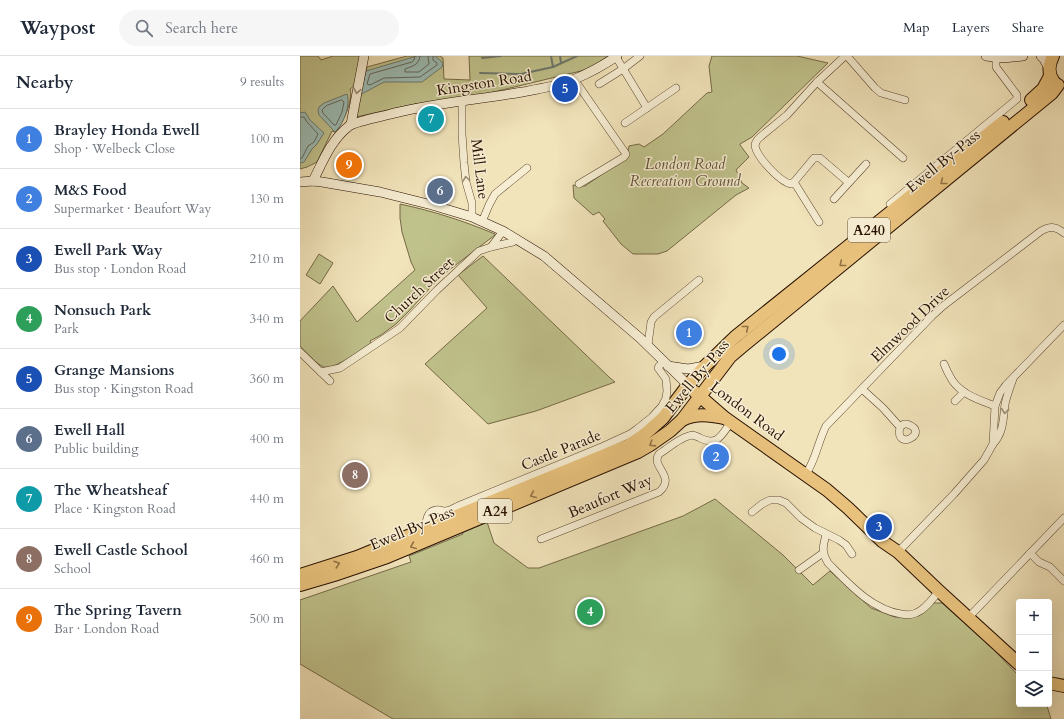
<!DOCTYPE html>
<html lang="en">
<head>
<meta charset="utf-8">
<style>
  :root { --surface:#fff; --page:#f6f6f7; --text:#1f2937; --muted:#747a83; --line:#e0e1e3; --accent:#0b8043 }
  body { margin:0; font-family:Cardo,serif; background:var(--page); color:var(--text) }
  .controls { position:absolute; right:12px; bottom:12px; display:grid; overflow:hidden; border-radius:4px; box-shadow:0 4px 16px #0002 }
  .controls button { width:36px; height:36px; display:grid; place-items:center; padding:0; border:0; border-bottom:1px solid var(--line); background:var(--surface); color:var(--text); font:20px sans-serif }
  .you { position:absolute; left:479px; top:298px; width:14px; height:14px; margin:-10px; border:3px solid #fff; border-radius:50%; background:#1a73e8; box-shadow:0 0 0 6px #1a73e833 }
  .badge { display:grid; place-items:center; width:26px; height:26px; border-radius:50%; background:var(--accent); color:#fff; font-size:13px; font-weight:700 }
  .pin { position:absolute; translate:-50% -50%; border:2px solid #fff; box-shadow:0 1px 4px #0006 }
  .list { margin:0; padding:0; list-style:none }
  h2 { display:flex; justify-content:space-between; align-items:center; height:52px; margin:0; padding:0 16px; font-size:17px }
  h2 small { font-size:13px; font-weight:400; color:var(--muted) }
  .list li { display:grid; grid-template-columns:26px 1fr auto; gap:12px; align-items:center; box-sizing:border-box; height:60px; padding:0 16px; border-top:1px solid var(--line) }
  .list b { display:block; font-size:15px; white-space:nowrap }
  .list p { margin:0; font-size:13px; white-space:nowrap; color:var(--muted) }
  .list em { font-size:13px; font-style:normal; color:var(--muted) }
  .icon { flex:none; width:22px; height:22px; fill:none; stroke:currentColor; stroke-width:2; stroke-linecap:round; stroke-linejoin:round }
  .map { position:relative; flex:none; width:764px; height:663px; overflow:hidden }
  header { display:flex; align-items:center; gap:24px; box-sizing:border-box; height:56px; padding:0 20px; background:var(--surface); border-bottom:1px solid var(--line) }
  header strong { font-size:19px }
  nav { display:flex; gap:22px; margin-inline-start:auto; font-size:14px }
  .search { width:280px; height:36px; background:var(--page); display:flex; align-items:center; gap:10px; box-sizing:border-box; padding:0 14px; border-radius:22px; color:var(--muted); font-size:15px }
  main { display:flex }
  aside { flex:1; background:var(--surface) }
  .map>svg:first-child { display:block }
  .green { fill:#c0c28c; stroke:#746946 }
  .water { fill:#9cbdb6; stroke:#6e786d }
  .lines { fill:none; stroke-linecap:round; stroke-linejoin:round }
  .shore { stroke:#62665b; stroke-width:1 }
  .stream { stroke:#6e786d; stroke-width:2 }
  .street-casing { stroke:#5a452e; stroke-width:8 }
  .secondary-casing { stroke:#281000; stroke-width:10 }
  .highway-casing { stroke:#281000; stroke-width:14 }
  .street { stroke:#f6edd2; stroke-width:7 }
  .secondary { stroke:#f6edd2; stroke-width:9 }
  .highway { stroke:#e8c27d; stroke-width:12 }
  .oneway { stroke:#998a74 }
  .oneway2 { stroke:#927245 }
  .labels { text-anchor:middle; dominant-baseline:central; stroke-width:3; stroke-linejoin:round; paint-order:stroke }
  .shield { fill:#f6edd2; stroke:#66523f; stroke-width:1 }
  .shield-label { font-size:14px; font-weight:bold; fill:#281000 }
  .street-label { font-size:15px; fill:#281000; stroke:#f6edd2 }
  .park-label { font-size:15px; font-style:italic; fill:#5d4e31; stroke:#f6edd2 }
</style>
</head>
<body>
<header>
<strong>Waypost</strong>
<div class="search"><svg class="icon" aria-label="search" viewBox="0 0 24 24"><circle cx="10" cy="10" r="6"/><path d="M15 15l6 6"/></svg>Search here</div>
<nav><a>Map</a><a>Layers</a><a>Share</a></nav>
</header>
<main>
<aside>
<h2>Nearby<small>9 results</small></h2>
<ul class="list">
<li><span class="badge" style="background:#3f7fe0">1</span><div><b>Brayley Honda Ewell</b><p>Shop · Welbeck Close</p></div><em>100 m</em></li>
<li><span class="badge" style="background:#3f7fe0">2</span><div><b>M&amp;S Food</b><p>Supermarket · Beaufort Way</p></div><em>130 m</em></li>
<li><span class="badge" style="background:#1a4fb4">3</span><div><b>Ewell Park Way</b><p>Bus stop · London Road</p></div><em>210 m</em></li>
<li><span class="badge" style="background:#2e9e5b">4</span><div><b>Nonsuch Park</b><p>Park</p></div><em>340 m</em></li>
<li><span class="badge" style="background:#1a4fb4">5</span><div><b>Grange Mansions</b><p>Bus stop · Kingston Road</p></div><em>360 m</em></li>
<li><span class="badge" style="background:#5c6f8a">6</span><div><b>Ewell Hall</b><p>Public building</p></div><em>400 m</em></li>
<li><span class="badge" style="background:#0f9aa8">7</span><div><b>The Wheatsheaf</b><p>Place · Kingston Road</p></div><em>440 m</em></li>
<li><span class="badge" style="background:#8d6e63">8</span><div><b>Ewell Castle School</b><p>School</p></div><em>460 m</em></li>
<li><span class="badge" style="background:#e8710a">9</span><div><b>The Spring Tavern</b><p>Bar · London Road</p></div><em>500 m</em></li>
</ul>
</aside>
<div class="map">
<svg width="764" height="663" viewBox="0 0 764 663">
  <rect width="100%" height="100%" fill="#f1e3ba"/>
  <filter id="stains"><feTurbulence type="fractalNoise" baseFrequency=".005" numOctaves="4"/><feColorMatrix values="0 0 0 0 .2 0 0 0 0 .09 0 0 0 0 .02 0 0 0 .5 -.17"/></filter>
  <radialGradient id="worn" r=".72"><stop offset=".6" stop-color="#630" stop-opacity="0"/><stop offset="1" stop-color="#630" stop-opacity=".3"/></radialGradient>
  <g class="green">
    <path d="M0,0H18L21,4L33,0H61L54,30L50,33C54,43 42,70 35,76L32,75L17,106L7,111L0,113Z"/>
    <polygon points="107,0 140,0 143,2 144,23 170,24 169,0 308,0 289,13 173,41 115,48 56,61 67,11"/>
    <polygon points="412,0 497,0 528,7 452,81 440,88 440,89 449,101 436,114 442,127 449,132 436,139 367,195 358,198 333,198 321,188 303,165 305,163 299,156 293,159 274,142 273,129 285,130 327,101 329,90 339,88 344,91 363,78 407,37 412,36 409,10"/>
    <path d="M100,148C133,155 164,165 195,178V179L140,221L109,255L96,268L81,279L70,285L71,287C61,293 35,314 24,311C16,308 6,296 0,290V265L33,230L57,266L115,214L111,206L102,176L100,162Z"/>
    <polygon points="19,198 33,207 20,228 6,219"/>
    <polygon points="183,200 310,322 315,326 236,355 188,368 125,308 187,252 158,219"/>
    <polygon points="415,443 483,499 513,529 530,515 571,552 595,561 620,559 633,547 642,547 693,593 719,620 719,648 745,648 747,650 751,663 93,663 0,608 0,544 111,506 109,500 163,478 162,475 187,466 194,487 228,512 239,512 383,460"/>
  </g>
  <g class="water">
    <polygon points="117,0 135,0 143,7 142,11 122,26 84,26 60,39 66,15"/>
    <path d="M47,38C51,49 43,69 35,76L19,59L18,55L19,51L24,47Z"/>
    <polygon points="5,56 10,64 24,77 17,88 12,93 4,106 0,107 0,57"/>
  </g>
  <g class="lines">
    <g class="shore">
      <polyline points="115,0 114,4 112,6 70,18 67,28 70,29 84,22 120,21 137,9 137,7 133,4 133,0"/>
      <path d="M120,0C119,9 113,10 105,13V16H119L129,8L128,0"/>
      <polygon points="42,44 44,46 42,56 36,69 34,69 23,57 22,54 26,50"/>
      <polyline points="0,61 4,61 7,66 18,78 14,86 8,90 2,102 0,103"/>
    </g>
    <g class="stream">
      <polyline points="251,0 253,11"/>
      <polyline points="260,0 261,7"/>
      <polyline points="182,2 201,0"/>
      <polyline points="180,17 221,18 253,11 277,0"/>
    </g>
    <defs>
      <g id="street">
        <polyline points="545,0 517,26 603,102"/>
        <polyline points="547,0 575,32 581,37 605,44"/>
        <polyline points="316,1 347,52"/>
        <polyline points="274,23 326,98 324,101 279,128"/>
        <path d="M517,26L487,59L459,82C457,84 455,87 455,90C457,101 480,126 491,128L494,126L519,166"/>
        <polyline points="299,28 323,13 340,0"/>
        <polyline points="162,45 162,78 164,107 166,126 172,147 172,161"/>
        <polyline points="325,67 376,32"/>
        <polyline points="494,126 514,102 520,102 548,126"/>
        <polyline points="534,143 566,108"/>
        <polyline points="590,148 717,43 717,39 696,11 696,2"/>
        <polyline points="182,166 189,149 195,138 227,112"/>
        <polyline points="191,191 213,186 217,183"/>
        <polyline points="348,289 351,266 354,261 399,224"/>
        <polyline points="0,296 30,325"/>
        <path d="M644,308C646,313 649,319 652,324C662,339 680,344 695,350"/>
        <polyline points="21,316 40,312 100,272 137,234 179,195 191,191 203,175"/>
        <path d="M562,333L583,352L600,371L604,368H607C632,376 594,397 600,371"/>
        <polyline points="655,345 664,336"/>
        <path d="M693,388C704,376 703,363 705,348C707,339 710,331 713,323"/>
        <path d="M506,418C516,403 518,386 526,370L632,260L643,250L741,175C750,170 755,170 764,177"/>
        <polyline points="452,456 462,448 470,444 479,444 486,447 501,462 515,472 539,484 546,489 552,498"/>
        <path d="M127,472C125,466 127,455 136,454C139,453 142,455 145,455C149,455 154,452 158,450L304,390L330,378L337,373L352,361L362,350L366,342L367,335L366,323L358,312L359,310L364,306"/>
        <path d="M526,478C523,491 521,495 528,507C549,528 571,553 601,558C606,559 612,559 616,557C626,553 632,543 639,535"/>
        <path d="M241,483L359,436C377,420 350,411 359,398C367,393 381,381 389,380C393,378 396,380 400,382C418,391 422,378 431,366"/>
        <polyline points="598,496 654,438 684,404 693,388 695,350 700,337 706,329 764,269"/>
        <polyline points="730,497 739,506 750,511 764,525"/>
        <polyline points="499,514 523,497"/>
        <polyline points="668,562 764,462"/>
      </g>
      <g id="secondary">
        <polyline points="686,0 703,2 723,0"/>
        <polyline points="741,0 744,3 749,12"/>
        <polyline points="51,68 64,0"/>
        <path d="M13,125C23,105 31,84 49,70C55,66 79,61 87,59C131,47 177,44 222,36C239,33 258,30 275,23C289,17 304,9 317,0"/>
        <polyline points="0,126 13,125 22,126 80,136 132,149 172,161 203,175 244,200 340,282 388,329"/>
        <polyline points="368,310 388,313 405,310"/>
      </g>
      <g id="highway">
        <path d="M753,0C748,10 748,18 754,26"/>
        <polyline points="731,44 743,33 750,20"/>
        <polyline points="395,336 425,362 527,434 548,452 582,485 598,496 639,535 719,608"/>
        <path d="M382,364C396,357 410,359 424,362"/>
        <polyline points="0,519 57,501 329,389 344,379 363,362 388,329 405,310 435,281 703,66"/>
        <polyline points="0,529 34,519 87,501 338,396 350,389 370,375 382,364 430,301 443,290 752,37 758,29"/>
        <polyline points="749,627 764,630"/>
      </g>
    </defs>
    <use href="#street" class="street-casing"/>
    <use href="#secondary" class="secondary-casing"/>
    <use href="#highway" class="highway-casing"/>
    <use href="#street" class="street"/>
    <use href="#secondary" class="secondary"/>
    <use href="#highway" class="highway"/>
  </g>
  <defs><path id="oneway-chevron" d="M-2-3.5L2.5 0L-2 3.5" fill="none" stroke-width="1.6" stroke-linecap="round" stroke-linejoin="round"/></defs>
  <g class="oneway">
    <use href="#oneway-chevron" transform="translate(57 35) rotate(101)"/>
    <use href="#oneway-chevron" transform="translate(166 123) rotate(-98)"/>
    <use href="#oneway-chevron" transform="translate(705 355) rotate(95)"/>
  </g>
  <g class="oneway2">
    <use href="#oneway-chevron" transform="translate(643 126) rotate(141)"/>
    <use href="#oneway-chevron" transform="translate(542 208) rotate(141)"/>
    <use href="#oneway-chevron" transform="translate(446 272) rotate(-39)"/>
    <use href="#oneway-chevron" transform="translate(352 388) rotate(148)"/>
    <use href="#oneway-chevron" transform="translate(233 439) rotate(158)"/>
    <use href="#oneway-chevron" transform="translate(113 490) rotate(157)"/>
    <use href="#oneway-chevron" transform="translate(37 508) rotate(-19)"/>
  </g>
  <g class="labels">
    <g class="shield">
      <rect x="548" y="162" width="42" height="24" rx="3"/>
      <rect x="178" y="443" width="34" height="24" rx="3"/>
    </g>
    <g class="shield-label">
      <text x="569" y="174">A240</text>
      <text x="195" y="455">A24</text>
    </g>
    <g class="street-label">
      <text transform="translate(184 27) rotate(-9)">Kingston Road</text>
      <text transform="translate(643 105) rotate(-39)">Ewell By-Pass</text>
      <text transform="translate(180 113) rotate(83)">Mill Lane</text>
      <text transform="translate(119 234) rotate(-43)">Church Street</text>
      <text transform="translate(610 268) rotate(-44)">Elmwood Drive</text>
      <text transform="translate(397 320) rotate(-50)">Ewell By-Pass</text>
      <text transform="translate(447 355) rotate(37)">London Road</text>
      <text transform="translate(261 394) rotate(-22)">Castle Parade</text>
      <text transform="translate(310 440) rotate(-23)">Beaufort Way</text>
      <text transform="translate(112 472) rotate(-23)">Ewell By-Pass</text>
    </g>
    <g class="park-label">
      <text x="385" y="108">London Road<tspan x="385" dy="17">Recreation Ground</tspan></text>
    </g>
  </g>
  <rect width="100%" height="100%" filter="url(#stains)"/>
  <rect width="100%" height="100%" fill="url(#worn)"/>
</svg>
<div class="controls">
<button>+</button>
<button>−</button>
<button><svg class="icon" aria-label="layers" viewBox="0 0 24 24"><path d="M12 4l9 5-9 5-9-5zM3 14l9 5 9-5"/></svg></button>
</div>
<div class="you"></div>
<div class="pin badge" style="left:389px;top:277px;background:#3f7fe0">1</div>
<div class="pin badge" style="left:416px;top:401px;background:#3f7fe0">2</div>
<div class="pin badge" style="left:579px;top:471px;background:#1a4fb4">3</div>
<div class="pin badge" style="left:290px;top:556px;background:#2e9e5b">4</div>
<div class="pin badge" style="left:265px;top:33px;background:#1a4fb4">5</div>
<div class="pin badge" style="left:140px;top:135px;background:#5c6f8a">6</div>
<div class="pin badge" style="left:131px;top:63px;background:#0f9aa8">7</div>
<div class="pin badge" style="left:55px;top:419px;background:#8d6e63">8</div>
<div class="pin badge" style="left:49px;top:109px;background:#e8710a">9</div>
</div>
</main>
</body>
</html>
